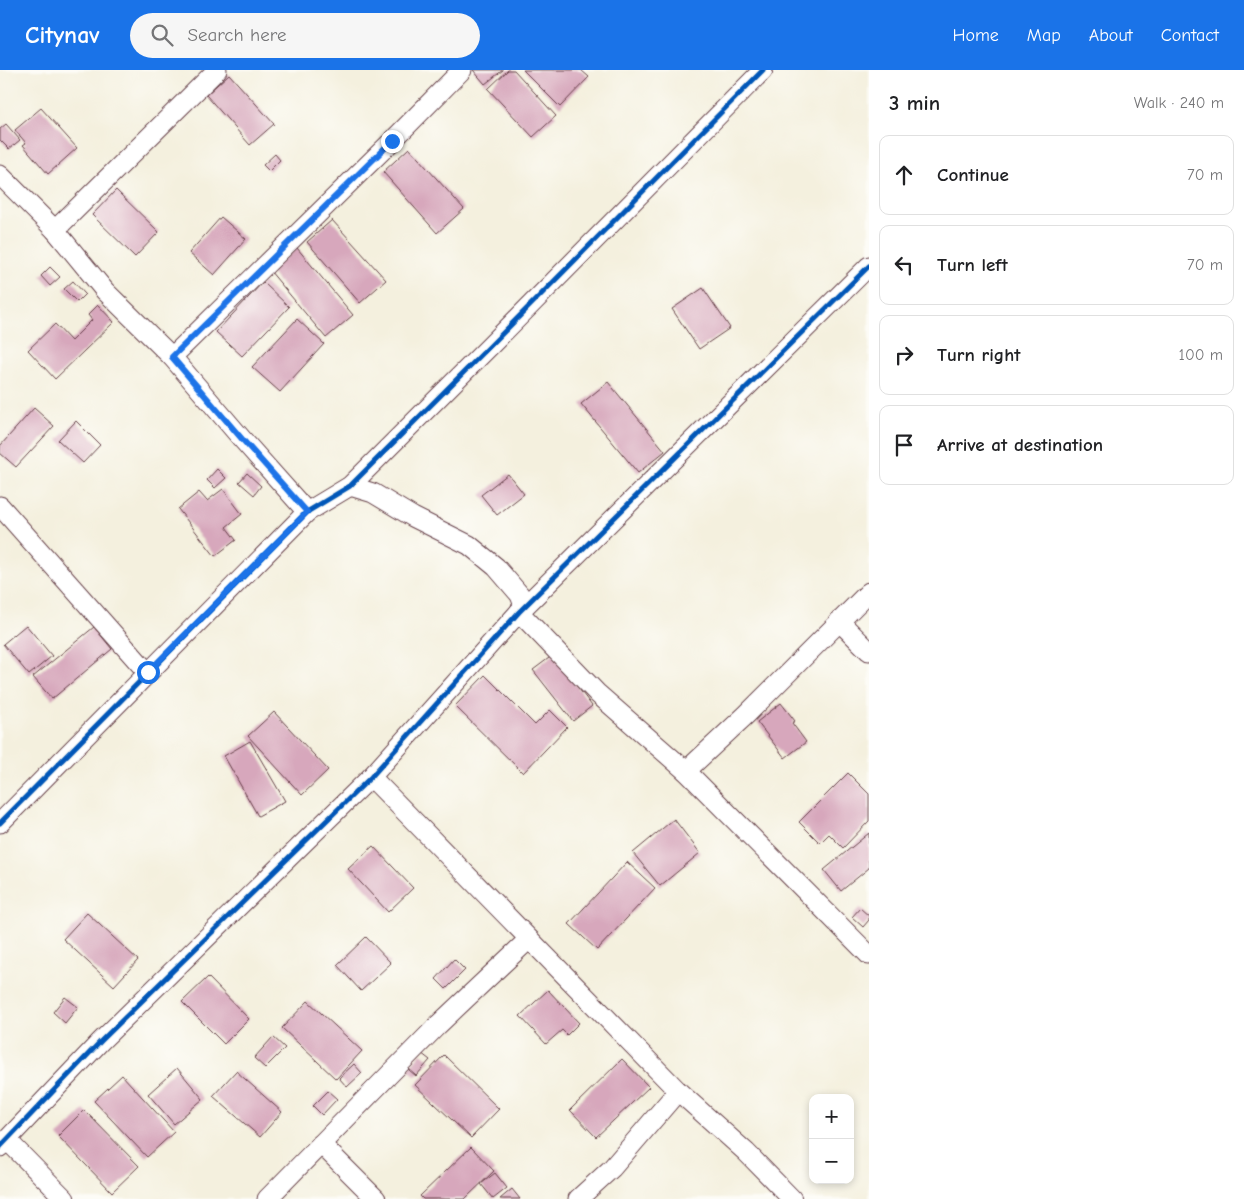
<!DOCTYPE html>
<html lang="en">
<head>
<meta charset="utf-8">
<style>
  :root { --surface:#fff; --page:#f6f6f6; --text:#202124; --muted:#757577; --line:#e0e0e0; --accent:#1a73e8 }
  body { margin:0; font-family:"Comic Neue",sans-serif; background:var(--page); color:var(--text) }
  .controls { position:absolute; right:15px; bottom:15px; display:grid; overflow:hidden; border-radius:10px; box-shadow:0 2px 8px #0003 }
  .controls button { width:45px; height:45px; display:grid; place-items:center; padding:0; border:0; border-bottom:1px solid var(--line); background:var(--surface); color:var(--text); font:25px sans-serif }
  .stop { position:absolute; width:15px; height:15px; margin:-11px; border:4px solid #1a73e8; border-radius:50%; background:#fff }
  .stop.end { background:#1a73e8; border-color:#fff; box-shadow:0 1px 5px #0008 }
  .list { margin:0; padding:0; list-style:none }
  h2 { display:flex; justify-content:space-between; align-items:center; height:65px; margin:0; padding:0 20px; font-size:21px }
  h2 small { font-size:16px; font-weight:400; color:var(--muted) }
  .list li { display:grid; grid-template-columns:32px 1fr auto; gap:15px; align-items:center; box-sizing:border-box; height:80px; margin:0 10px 10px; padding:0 10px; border:1px solid var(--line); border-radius:10px }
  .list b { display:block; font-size:19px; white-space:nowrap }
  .list em { font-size:16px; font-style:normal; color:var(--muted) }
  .icon { flex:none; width:28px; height:28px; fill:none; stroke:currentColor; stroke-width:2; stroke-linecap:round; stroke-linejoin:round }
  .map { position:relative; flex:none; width:869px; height:1129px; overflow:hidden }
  header { display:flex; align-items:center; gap:30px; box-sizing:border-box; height:70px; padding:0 25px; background:var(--accent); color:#fff }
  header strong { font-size:24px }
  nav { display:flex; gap:28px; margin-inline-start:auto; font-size:18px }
  .search { width:350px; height:45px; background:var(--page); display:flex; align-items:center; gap:12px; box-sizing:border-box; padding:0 18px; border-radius:28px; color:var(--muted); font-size:19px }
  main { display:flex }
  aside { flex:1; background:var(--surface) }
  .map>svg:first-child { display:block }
  .building { fill:#d7a7bc }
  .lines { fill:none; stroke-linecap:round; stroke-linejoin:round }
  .street-casing { stroke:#643e46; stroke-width:21 }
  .street { stroke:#fff; stroke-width:19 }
  .cycleway-casing { stroke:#fdfcf7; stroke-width:8 }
  .cycleway { stroke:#0057b8; stroke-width:5 }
  .route { stroke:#1a73e8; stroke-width:6 }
</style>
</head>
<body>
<header>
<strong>Citynav</strong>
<div class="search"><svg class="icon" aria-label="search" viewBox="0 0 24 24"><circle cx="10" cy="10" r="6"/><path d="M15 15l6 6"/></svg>Search here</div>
<nav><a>Home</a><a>Map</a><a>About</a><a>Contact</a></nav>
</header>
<main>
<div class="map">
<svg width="869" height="1129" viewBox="0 0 869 1129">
  <rect width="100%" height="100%" fill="#fdfcf7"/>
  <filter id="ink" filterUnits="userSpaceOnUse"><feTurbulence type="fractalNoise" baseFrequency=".02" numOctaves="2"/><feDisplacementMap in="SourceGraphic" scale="10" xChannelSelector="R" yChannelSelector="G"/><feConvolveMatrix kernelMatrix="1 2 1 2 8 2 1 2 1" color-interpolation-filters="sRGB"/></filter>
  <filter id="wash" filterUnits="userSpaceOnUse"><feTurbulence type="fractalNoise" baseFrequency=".0096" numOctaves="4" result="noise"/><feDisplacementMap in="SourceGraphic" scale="20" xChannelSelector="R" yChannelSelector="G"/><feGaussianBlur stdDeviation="1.12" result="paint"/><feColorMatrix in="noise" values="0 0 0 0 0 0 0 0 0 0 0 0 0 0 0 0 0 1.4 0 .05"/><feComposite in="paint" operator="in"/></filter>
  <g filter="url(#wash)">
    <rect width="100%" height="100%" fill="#f4f0de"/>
    <g id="blocks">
      <g class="building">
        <polygon points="473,0 503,0 485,14"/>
        <polygon points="508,0 514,0 556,46 533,67 488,19"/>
        <polygon points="523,0 581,0 589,7 560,37"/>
        <polygon points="229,4 274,54 250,75 206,25"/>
        <polygon points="41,38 77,78 48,104 23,75 26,73 15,60"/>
        <polygon points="6,54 20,70 9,79 0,70 0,59"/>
        <polygon points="409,78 464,139 437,163 383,102"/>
        <polygon points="275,84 280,90 269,101 263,95"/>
        <polygon points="116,120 159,162 135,187 92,145"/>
        <polygon points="221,147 246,169 214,205 189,183"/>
        <polygon points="332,150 386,210 360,233 307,172"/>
        <polygon points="297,178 353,245 326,268 270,201"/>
        <polygon points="50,197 60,207 50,216 41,206"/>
        <polygon points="73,211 85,224 77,232 64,219"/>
        <polygon points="263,212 289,237 242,286 216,262"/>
        <polygon points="703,218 730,258 699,279 672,239"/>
        <polygon points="98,235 114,252 55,309 28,280 55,254 71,271 92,250 88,245"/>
        <polygon points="297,249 324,274 280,322 252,297"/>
        <polygon points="608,312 665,381 638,403 581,334"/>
        <polygon points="34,338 54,356 16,397 0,383 0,376"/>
        <polygon points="76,351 100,375 83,393 58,370"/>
        <polygon points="217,399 226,408 215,418 207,410"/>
        <polygon points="247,403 261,416 254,425 239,412"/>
        <polygon points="508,404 524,424 497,445 481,425"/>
        <polygon points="223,419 242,444 226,457 236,470 215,486 178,439 199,422 207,431"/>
        <polygon points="26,555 52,586 29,605 3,574"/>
        <polygon points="94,557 112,579 52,629 33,607"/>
        <polygon points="553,585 592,636 573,651 533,600"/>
        <polygon points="485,605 535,655 550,640 567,657 523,703 455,636"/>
        <polygon points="781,633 795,651 792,653 806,672 785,688 757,652"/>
        <polygon points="274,642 328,700 302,725 248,666"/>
        <polygon points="250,671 285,731 258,746 224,686"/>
        <polygon points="848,703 869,724 869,751 843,778 829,764 820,773 799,752"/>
        <polygon points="674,749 700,783 660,816 633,783"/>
        <polygon points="869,763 869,798 841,821 824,800"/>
        <polygon points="373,776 413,818 388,842 348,799"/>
        <polygon points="627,792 655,818 597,880 569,854"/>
        <polygon points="860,838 869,846 869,850 863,857 852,847"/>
        <polygon points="87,843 138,890 114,916 63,869"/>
        <polygon points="366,867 391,893 361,921 337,895"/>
        <polygon points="454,889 465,900 446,919 436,909"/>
        <polygon points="208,907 249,949 224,974 182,932"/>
        <polygon points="548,920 579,953 567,965 562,960 546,974 520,946"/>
        <polygon points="65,927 78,937 65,953 53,942"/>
        <polygon points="308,931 362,981 336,1009 282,958"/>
        <polygon points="273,967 285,978 265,998 254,988"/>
        <polygon points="421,983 430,990 416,1006 408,999"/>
        <polygon points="444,985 499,1039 471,1068 415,1015"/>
        <polygon points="622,989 649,1017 596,1067 570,1040"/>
        <polygon points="354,994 362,1003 347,1017 339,1008"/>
        <polygon points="177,998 203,1029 174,1054 148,1024"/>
        <polygon points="236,1001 282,1042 260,1067 213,1026"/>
        <polygon points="122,1005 174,1062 147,1087 94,1031"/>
        <polygon points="328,1021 337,1029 322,1045 313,1036"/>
        <polygon points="84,1040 139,1096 112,1122 58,1066"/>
        <polygon points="471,1077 494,1101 465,1129 423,1129 420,1126"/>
        <polygon points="495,1103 507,1118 493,1129 481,1114"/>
        <polygon points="512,1119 520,1129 500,1129"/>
      </g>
    </g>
  </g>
  <g filter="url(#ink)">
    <use href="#blocks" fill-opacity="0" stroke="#643e46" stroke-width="1"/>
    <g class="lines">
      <defs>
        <g id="street">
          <polyline points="0,105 55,160 105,221 172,287 242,369 307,442"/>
          <polyline points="55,160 217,0"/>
          <polyline points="172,287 392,71 462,0"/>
          <polyline points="350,416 373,423 413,447 469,475 496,497 520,525 524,536 519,542 598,624 686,701 869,885"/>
          <polyline points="0,436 148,603"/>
          <polyline points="839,551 869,581"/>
          <polyline points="686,701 746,645 869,522"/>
          <polyline points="371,707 678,1021 746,1082 792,1129"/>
          <polyline points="0,753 307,442 350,416 492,274 763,0"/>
          <polyline points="7,1070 65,1129"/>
          <polyline points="321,1074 376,1129"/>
          <polyline points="0,1077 101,971 371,707 519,542 869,196"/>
          <polyline points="267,1129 438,955 529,869"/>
          <polyline points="578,1129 612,1098 678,1021"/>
        </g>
      </defs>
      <use href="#street" class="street-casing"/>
      <use href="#street" class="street"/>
      <defs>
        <g id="cycleway">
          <polyline points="0,753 307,442 350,416 492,274 763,0"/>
          <polyline points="0,1077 101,971 371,707 519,542 869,196"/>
        </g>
      </defs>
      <use href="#cycleway" class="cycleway-casing"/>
      <use href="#cycleway" class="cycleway"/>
    </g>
  </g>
  <g class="lines" filter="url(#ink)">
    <polyline class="route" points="148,602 307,442 242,369 172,287 392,71"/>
  </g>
</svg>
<div class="controls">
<button>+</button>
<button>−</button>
</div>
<div class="stop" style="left:148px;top:602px"></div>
<div class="stop end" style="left:392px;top:71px"></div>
</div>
<aside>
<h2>3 min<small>Walk · 240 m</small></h2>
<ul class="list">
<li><svg class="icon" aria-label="ahead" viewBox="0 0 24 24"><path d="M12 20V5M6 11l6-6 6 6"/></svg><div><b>Continue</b></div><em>70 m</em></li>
<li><svg class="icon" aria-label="left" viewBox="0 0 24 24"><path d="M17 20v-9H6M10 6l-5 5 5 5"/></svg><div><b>Turn left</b></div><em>70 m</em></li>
<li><svg class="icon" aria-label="right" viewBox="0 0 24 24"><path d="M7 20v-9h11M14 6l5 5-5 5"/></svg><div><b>Turn right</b></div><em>100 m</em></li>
<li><svg class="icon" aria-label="arrive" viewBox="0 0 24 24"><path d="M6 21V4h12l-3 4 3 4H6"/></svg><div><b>Arrive at destination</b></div></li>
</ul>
</aside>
</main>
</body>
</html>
